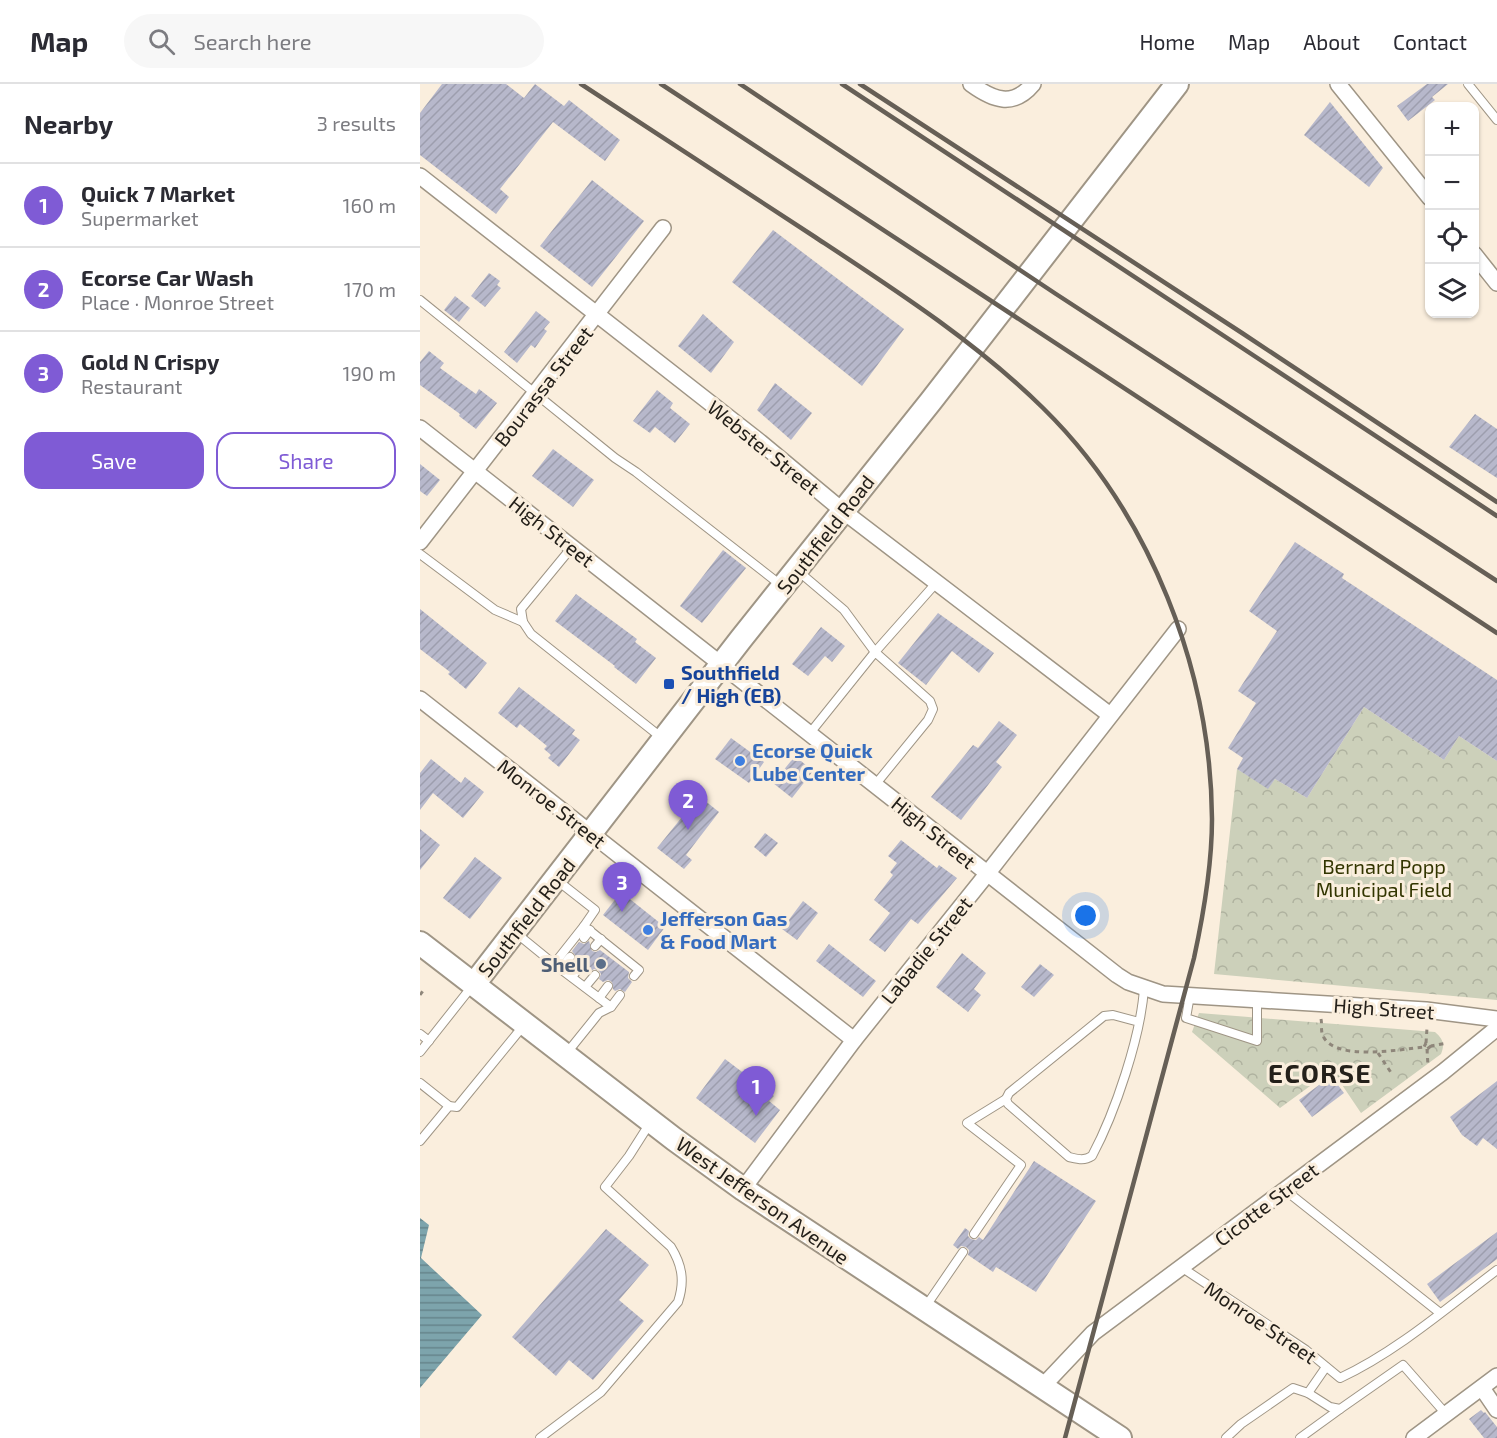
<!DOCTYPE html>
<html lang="en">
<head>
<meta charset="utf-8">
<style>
  :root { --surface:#fff; --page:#f7f7f7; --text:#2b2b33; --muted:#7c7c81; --line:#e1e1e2; --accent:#7f5bd5 }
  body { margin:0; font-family:"Exo 2",sans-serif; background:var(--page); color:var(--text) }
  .controls { position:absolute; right:18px; top:18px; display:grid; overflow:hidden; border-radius:12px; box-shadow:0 2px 4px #0004 }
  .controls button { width:54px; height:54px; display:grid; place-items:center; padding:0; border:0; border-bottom:2px solid var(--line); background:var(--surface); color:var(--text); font:30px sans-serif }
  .you { position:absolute; left:666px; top:832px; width:21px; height:21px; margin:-15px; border:4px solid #fff; border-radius:50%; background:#1a73e8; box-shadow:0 0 0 9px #1a73e833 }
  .badge { display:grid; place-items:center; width:39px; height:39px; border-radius:50%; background:var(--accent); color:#fff; font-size:20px; font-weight:700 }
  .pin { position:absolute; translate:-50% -50px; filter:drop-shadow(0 2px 3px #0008) }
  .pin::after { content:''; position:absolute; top:32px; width:21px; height:18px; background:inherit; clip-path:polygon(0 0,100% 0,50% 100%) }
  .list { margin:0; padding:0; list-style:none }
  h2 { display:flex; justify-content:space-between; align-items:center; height:78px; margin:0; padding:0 24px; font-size:26px }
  h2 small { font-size:20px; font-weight:400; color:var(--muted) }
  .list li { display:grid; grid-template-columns:39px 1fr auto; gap:18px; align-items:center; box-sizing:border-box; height:84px; padding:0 24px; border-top:2px solid var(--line) }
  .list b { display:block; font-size:22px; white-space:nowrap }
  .list p { margin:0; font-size:20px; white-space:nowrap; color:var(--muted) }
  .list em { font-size:20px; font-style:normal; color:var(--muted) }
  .actions { display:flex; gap:12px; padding:18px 24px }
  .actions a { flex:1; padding:14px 0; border:2px solid var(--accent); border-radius:18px; text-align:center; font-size:21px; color:var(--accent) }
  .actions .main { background:var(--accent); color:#fff }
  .icon { flex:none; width:33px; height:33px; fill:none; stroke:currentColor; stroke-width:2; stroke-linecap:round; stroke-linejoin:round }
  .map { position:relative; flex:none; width:1077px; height:1354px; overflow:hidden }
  header { display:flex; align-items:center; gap:36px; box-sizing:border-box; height:84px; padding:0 30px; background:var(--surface); border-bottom:2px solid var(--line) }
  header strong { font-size:28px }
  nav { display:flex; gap:33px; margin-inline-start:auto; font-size:21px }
  .search { width:420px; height:54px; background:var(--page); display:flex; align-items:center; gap:15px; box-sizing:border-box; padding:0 21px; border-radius:33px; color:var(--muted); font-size:22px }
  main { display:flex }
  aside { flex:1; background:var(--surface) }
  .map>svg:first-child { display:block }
  .forest { fill:url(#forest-crowns) }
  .water { fill:url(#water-rules) }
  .building { fill:url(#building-hatch) }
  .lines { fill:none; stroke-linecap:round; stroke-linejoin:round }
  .lane-casing { stroke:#9f9585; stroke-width:10 }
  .street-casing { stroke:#9f9585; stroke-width:18 }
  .secondary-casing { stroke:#9f9585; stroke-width:26 }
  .path { stroke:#8e867a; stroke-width:3; stroke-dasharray:4.5 4.5; stroke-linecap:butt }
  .lane { stroke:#fff; stroke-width:8 }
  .street { stroke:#fff; stroke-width:15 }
  .secondary { stroke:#fff; stroke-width:22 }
  .rail { stroke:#665f56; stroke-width:4.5 }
  .transit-dot { fill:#1a4fb4; stroke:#faeedd; stroke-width:2 }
  .shop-dot { fill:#3f7fe0; stroke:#faeedd; stroke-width:2 }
  .service-dot { fill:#5c6f8a; stroke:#faeedd; stroke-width:2 }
  .labels { text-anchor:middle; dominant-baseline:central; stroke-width:6; stroke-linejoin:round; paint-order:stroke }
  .street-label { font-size:20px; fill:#24201a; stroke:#faeedd }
  .transit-label { font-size:20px; font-weight:bold; fill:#164399; stroke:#faeedd; text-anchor:start }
  .shop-label { font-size:20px; font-weight:bold; fill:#366cbe; stroke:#faeedd; text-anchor:start }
  .park-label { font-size:20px; fill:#323500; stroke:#faeedd }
  .service-label { font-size:20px; font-weight:bold; fill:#4e5e75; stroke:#faeedd; text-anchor:end }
  .district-label { font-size:26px; font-weight:bold; letter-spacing:1.5px; fill:#24201a; stroke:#faeedd }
</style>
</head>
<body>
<header>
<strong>Map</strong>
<div class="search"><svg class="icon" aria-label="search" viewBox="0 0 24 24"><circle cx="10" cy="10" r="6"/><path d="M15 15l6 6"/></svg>Search here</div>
<nav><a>Home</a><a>Map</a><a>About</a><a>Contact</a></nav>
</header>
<main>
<aside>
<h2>Nearby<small>3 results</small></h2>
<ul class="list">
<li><span class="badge">1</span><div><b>Quick 7 Market</b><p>Supermarket</p></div><em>160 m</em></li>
<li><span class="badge">2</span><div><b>Ecorse Car Wash</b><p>Place · Monroe Street</p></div><em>170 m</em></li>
<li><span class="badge">3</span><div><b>Gold N Crispy</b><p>Restaurant</p></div><em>190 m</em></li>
</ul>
<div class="actions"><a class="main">Save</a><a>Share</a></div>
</aside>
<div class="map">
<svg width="1077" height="1354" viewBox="0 0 1077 1354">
  <defs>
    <pattern id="forest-crowns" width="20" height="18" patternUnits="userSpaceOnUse" patternTransform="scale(1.5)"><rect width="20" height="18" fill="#ccd0ba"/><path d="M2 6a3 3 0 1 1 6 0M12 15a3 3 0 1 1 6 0" fill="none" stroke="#afb29f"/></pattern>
    <pattern id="water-rules" width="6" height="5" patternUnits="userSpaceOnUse" patternTransform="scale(1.5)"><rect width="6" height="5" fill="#7da4ac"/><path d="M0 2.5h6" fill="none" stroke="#66858b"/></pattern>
    <pattern id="building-hatch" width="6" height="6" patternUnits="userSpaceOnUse" patternTransform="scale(1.5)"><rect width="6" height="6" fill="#b7b8cb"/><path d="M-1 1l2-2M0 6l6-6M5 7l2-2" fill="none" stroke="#9d9eae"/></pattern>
  </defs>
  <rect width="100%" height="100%" fill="#faeedd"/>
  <g class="forest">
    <polygon points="944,623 1024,676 1039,652 1077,677 1077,916 794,890 817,685 848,704 855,695 887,714"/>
    <path d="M779,929L1015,948C1023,955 1025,960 1021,970L941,1029L912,986L860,1024L772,948Z"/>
  </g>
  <polygon class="water" points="0,1134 9,1141 1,1174 62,1231 0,1304"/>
  <g class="building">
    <polygon points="22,0 86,0 104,14 115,0 144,22 149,16 200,56 185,77 133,38 80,105 89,113 76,130 0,71 0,29"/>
    <polygon points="1007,0 1028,0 1012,13 1015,16 988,37 977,22"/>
    <polygon points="910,18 963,84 949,103 884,51"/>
    <polygon points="172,96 224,137 172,203 120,162"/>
    <polygon points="353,146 484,245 442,302 312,198"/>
    <polygon points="69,189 80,197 77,201 81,204 65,223 51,212"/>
    <polygon points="35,212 50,224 39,238 24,226"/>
    <polygon points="116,227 130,238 124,245 127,247 115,264 111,261 97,279 84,268"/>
    <polygon points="283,230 314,258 291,289 258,262"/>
    <polygon points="9,267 24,279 20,284 56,310 59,305 77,319 56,345 39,332 40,330 0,301 0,278"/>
    <polygon points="355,299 392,329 371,356 337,326"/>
    <polygon points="237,306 253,319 250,324 270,340 255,359 235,343 230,349 213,337"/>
    <polygon points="1055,330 1077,345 1077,394 1029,363"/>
    <polygon points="133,365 174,396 153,423 112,392"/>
    <polygon points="0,380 20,396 7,412 0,407"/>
    <polygon points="875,458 924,490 922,494 1077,596 1077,677 1039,652 1024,676 944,623 887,714 855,695 848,705 817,685 823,674 808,664 836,619 818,607 857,547 829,527"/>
    <polygon points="303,466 326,484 282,539 260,522"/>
    <polygon points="156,510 217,555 215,558 236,574 216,600 194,583 195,582 135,537"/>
    <polygon points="0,525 67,579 46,605 28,590 30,588 0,565"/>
    <polygon points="518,529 574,569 559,589 532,567 506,601 478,579"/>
    <polygon points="401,543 425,562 412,578 405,572 388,592 372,580"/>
    <polygon points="99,603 155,646 152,650 160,656 139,683 128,674 131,671 124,665 127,662 100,640 97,644 78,629"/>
    <polygon points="579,637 597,651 576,678 582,683 541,736 511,713 553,661 558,664"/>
    <polygon points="311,654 344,678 329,699 295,675"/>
    <polygon points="375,672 393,687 372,714 353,699"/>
    <polygon points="11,675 41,699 45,693 64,708 43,734 13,709 0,726 0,689"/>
    <polygon points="279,712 299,728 266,771 272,776 264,785 237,764"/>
    <polygon points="0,745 20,761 0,786"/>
    <polygon points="345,749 358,759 346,773 334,763"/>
    <polygon points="481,756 517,784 519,781 537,794 498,840 491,835 465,868 449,856 470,829 454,816 473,791 470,788 477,779 468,772"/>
    <polygon points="55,773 82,794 50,835 23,814"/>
    <polygon points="201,808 245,843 228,866 183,831"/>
    <polygon points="383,817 398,829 377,856 362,845"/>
    <polygon points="169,857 172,867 176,868 180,866 209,888 208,894 212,898 205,908 200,905 195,907 193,905 192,898 188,896 183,898 179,895 181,890 178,886 174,885 170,888 166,885 167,879 164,876 155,877 155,871 152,867 159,858 164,860"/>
    <polygon points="409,860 456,897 443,913 396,877"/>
    <polygon points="542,869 566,889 554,905 561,911 548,928 516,903"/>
    <polygon points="620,880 634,891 614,913 601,903"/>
    <polygon points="305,975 354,1012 349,1017 360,1026 335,1059 276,1014"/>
    <polygon points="911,992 924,1009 892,1033 879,1016"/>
    <polygon points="1077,997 1077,1065 1063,1054 1057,1062 1042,1051 1030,1033"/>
    <polygon points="614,1077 676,1117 616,1208 576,1183 573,1188 548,1171 549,1166 546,1163 541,1162 538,1165 533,1161 545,1144 549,1147 548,1152 551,1155 556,1156 559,1153 563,1156"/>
    <polygon points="186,1145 229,1181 199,1216 224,1237 173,1296 149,1276 136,1292 92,1253"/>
    <polygon points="1077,1148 1077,1175 1020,1218 1007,1200"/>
    <polygon points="1061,1326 1064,1329 1065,1328 1077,1343 1077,1354 1064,1354 1049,1335"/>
  </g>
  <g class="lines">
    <defs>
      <g id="lane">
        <polyline points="1048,0 1077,36"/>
        <polyline points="0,216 195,374 216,388 362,502"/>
        <polyline points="152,463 101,525 103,538 111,550 242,654"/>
        <polyline points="0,470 75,526 103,538"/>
        <polyline points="378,487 424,526 455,568 517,498"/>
        <polyline points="390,649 455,568 510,617 513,625 508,636 455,701"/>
        <polyline points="138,797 175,826 164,842 219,886 214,892"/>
        <polyline points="164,842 134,880 191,923"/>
        <polyline points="96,849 134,880"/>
        <polyline points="164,854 170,846"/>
        <polyline points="175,862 181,855"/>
        <polyline points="140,884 150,873"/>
        <polyline points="152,893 161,881"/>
        <polyline points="165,903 175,891"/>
        <polyline points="770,911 766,934 837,957 837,915"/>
        <polyline points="179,914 188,902"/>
        <path d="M719,938L693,931L684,932L589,1009L586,1015L588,1020L649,1073C658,1075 664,1077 672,1072C695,1029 721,952 724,904"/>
        <polyline points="0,950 9,957"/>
        <polyline points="0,968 53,901"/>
        <polyline points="146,970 179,929 191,923 200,911"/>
        <polyline points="0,999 29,1022"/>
        <polyline points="0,1057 29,1022 37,1023 104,941"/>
        <polyline points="865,1106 1020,1229"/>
        <polyline points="554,1150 601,1081 547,1039 586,1015"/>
        <path d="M761,1183L886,1266L920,1294C976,1268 1028,1223 1077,1186"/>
        <polyline points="506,1222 543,1168"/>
        <polyline points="888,1309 906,1283"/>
        <path d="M120,1354L181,1308L258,1218C265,1197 262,1181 251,1163L185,1103L209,1072L230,1039"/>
        <polyline points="806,1354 821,1340 873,1304 888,1309 910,1323 920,1325 983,1281 1026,1330"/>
        <polyline points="880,1354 920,1325"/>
      </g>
      <g id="street">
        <path d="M551,0C573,16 593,24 613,0"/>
        <polyline points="918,0 1010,114"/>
        <polyline points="0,92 340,358 423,427 690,631"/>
        <polyline points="1054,170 1077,199"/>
        <polyline points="0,344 697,891 708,898 743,910 1006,926 1077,935"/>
        <polyline points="0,458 243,144"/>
        <polyline points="0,615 434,956"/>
        <polyline points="323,1105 434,956 567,790 758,545"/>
        <polyline points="622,1303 673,1249 1023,988 1077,944"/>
        <polyline points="1062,1304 1077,1326"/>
        <polyline points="994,1354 1077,1292"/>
      </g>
      <g id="secondary">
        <polyline points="0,859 254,1055 323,1105 700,1354"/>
        <polyline points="54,900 321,555 511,317 757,0"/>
      </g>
    </defs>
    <use href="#lane" class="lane-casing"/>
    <use href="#street" class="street-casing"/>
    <use href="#secondary" class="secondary-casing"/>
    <g class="path">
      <polyline points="0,911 5,904"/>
      <path d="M901,935C902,939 901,945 902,949C910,979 982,965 1004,963"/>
      <polyline points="1006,959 1007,944"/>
      <polyline points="1011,962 1007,965 1004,963 1006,959 1011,962 1027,959"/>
      <polyline points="1007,965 1008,982"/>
      <polyline points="958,969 972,990"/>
    </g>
    <use href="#lane" class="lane"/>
    <use href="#street" class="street"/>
    <use href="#secondary" class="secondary"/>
    <g class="rail">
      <path d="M161,0C239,51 317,102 395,153C474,205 556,258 623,324C730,429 791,586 792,735C792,782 784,828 774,874L645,1354"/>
      <polyline points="241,0 1077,549"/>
      <polyline points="320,0 636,210 1077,497"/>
      <polyline points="422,0 1077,432"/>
      <polyline points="440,0 822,249 1077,418"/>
    </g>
  </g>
  <rect class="transit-dot" x="243" y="594" width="12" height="12" rx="3"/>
  <g class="shop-dot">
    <circle cx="320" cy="677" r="6"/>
    <circle cx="228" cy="846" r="6"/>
  </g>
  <circle class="service-dot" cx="181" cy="880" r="6"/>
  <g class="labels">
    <g class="street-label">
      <text transform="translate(123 302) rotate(-52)">Bourassa Street</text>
      <text transform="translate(344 363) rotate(39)">Webster Street</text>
      <text transform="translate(132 447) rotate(38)">High Street</text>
      <text transform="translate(405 450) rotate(-52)">Southfield Road</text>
      <text transform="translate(132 719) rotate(38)">Monroe Street</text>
      <text transform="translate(514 748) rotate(39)">High Street</text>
      <text transform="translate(106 833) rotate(-52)">Southfield Road</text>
      <text transform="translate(506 866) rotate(-51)">Labadie Street</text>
      <text transform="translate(964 924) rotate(4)">High Street</text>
      <text transform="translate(343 1116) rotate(35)">West Jefferson Avenue</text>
      <text transform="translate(846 1120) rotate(-37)">Cicotte Street</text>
      <text transform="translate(841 1238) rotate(34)">Monroe Street</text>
    </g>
    <g class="transit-label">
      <text x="261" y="588">Southfield<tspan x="261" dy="23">/ High (EB)</tspan></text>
    </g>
    <g class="shop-label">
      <text x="332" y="666">Ecorse Quick<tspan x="332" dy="23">Lube Center</tspan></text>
      <text x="240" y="834">Jefferson Gas<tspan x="240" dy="23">&amp; Food Mart</tspan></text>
    </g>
    <g class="park-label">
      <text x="964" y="782">Bernard Popp<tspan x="964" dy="23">Municipal Field</tspan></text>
    </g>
    <g class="service-label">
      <text x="169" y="880">Shell</text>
    </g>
    <g class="district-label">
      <text x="900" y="988">ECORSE</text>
    </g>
  </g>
</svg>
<div class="controls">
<button>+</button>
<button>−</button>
<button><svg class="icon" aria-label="locate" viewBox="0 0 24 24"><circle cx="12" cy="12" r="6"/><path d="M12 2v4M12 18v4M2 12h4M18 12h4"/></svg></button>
<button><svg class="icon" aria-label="layers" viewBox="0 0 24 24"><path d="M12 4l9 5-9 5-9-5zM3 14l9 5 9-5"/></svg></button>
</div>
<div class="you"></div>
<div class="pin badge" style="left:336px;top:1032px">1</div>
<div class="pin badge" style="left:268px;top:746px">2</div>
<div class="pin badge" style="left:202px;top:828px">3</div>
</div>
</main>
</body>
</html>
